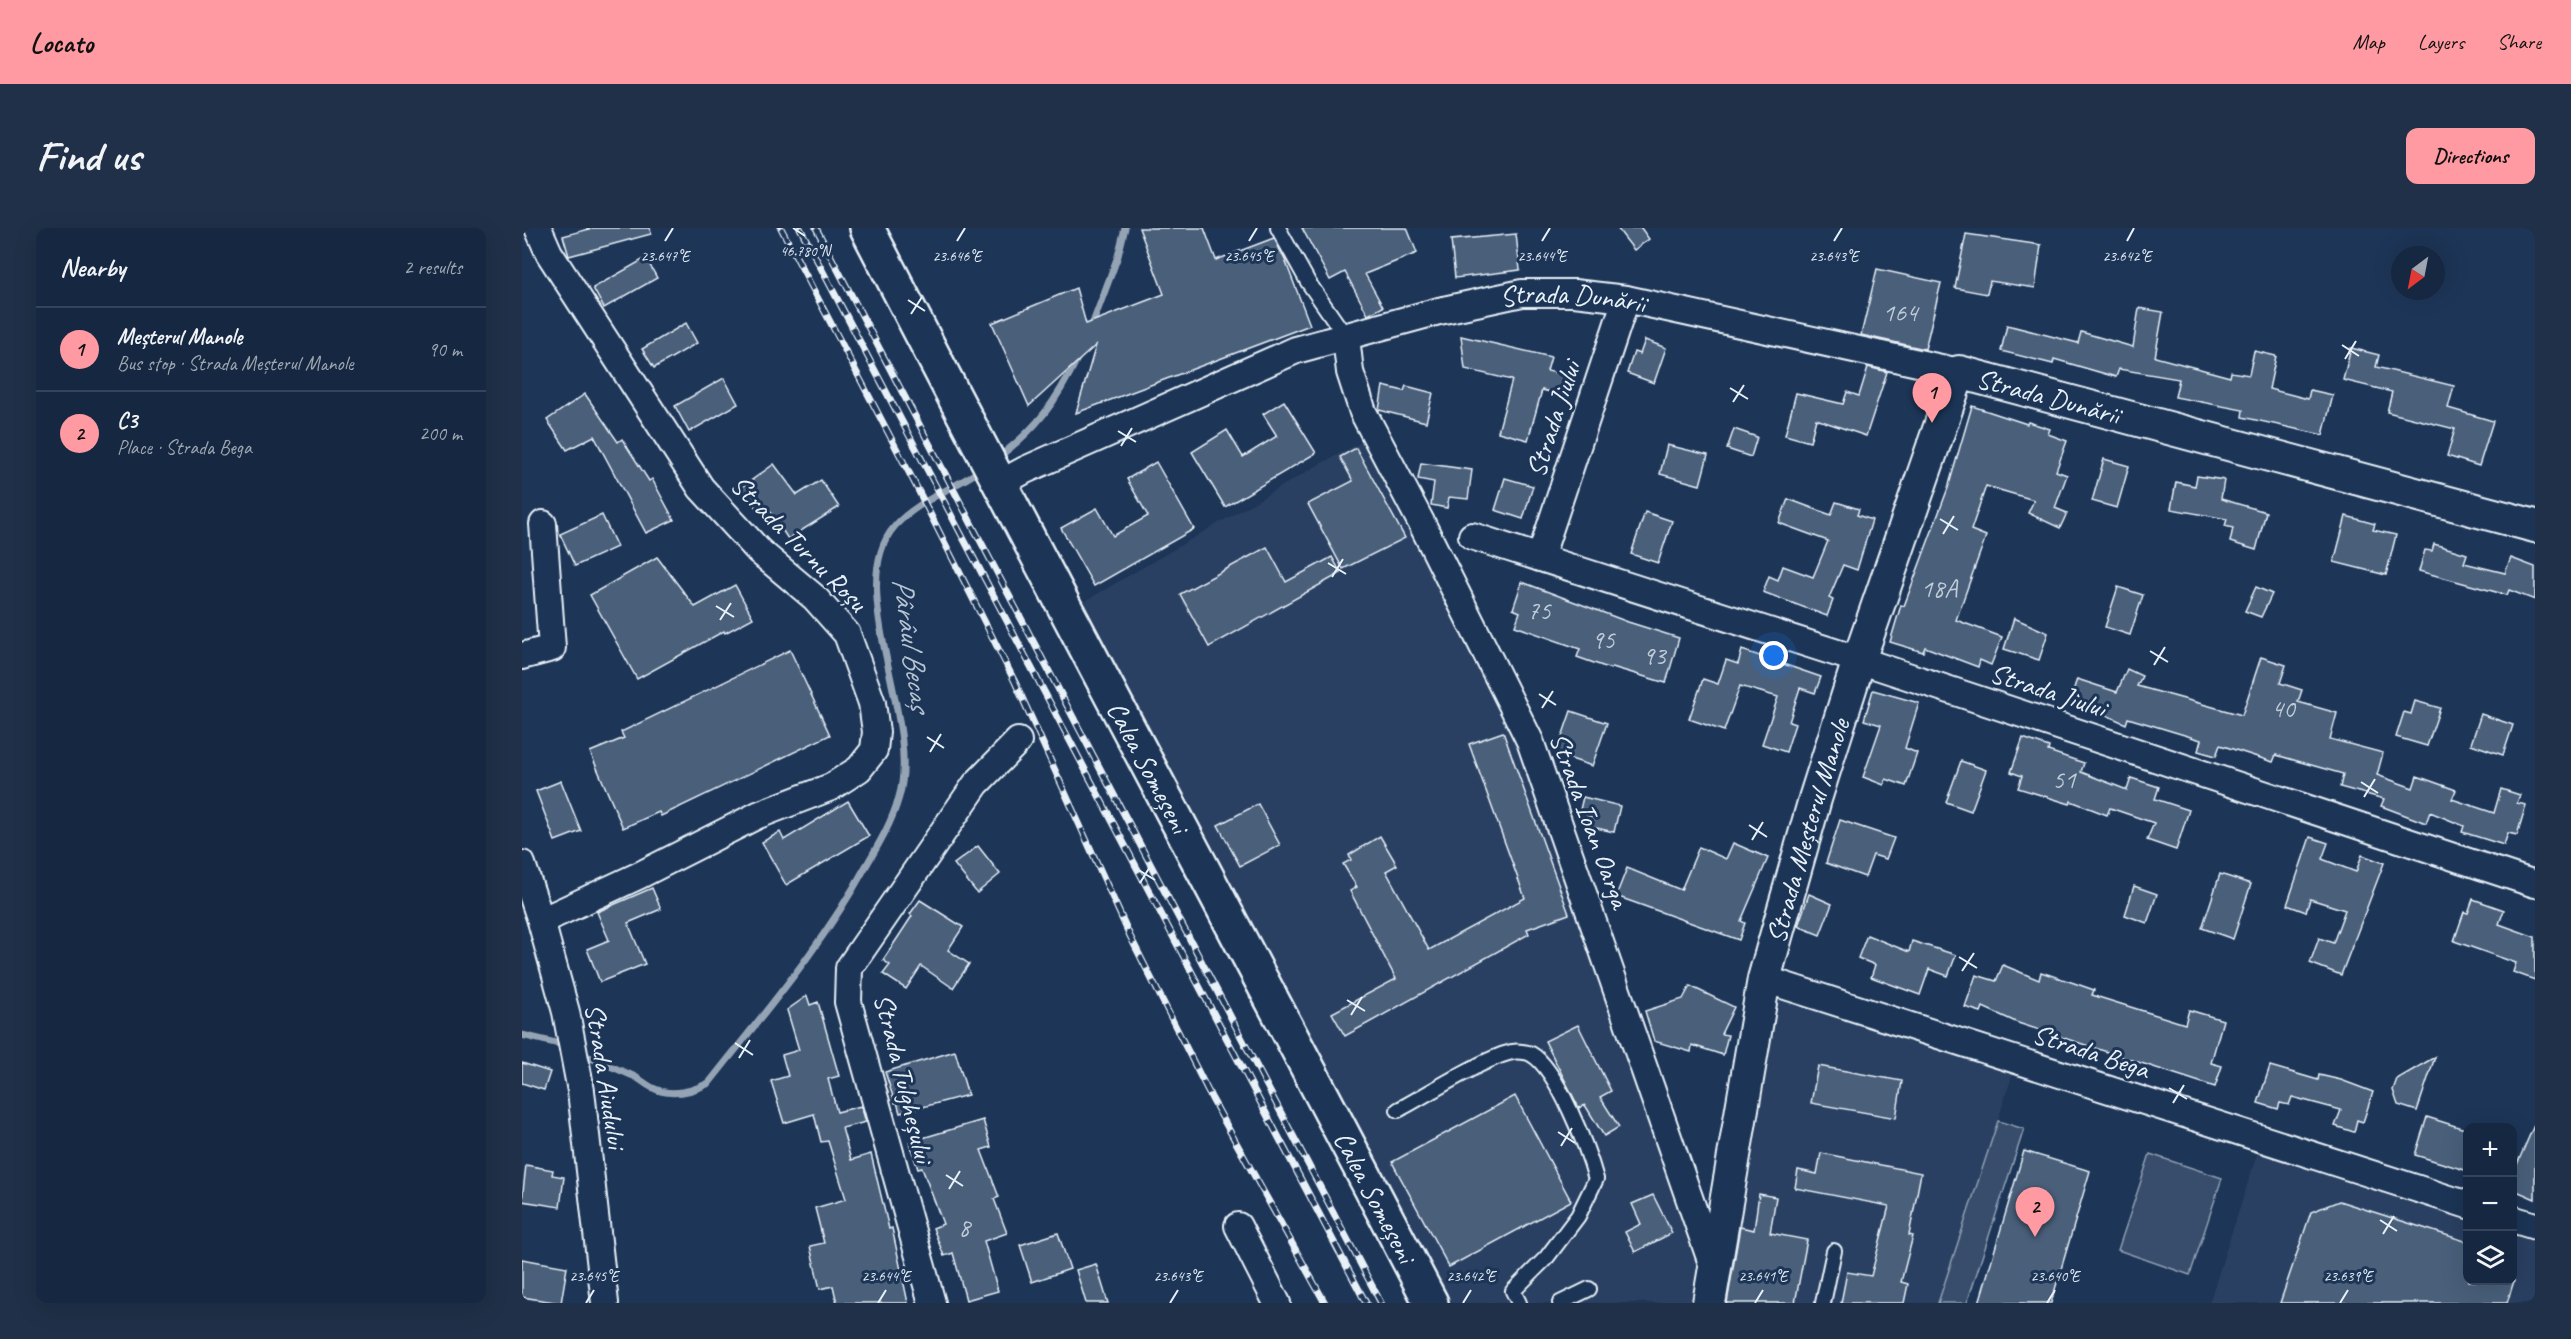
<!DOCTYPE html>
<html lang="en">
<head>
<meta charset="utf-8">
<style>
  :root { --surface:#162841; --page:#1f3048; --text:#f1f3f6; --muted:#9ea6b1; --line:#35445a; --accent:#ff9aa2 }
  body { margin:0; font-family:Caveat,sans-serif; background:var(--page); color:var(--text) }
  .controls { position:absolute; right:18px; bottom:18px; display:grid; overflow:hidden; border-radius:12px; box-shadow:0 6px 24px #0002 }
  .controls button { width:54px; height:54px; display:grid; place-items:center; padding:0; border:0; border-bottom:2px solid var(--line); background:var(--surface); color:var(--text); font:30px sans-serif }
  .compass { position:absolute; left:1869px; top:18px; width:54px; height:54px; border-radius:50%; background:var(--surface); box-shadow:0 6px 24px #0002; rotate:212deg }
  .you { position:absolute; left:1252px; top:428px; width:21px; height:21px; margin:-15px; border:4px solid #fff; border-radius:50%; background:#1a73e8; box-shadow:0 0 0 9px #1a73e833 }
  .badge { display:grid; place-items:center; width:39px; height:39px; border-radius:50%; background:var(--accent); color:#111; font-size:20px; font-weight:700 }
  .pin { position:absolute; translate:-50% -50px; filter:drop-shadow(0 2px 3px #0008) }
  .pin::after { content:''; position:absolute; top:32px; width:21px; height:18px; background:inherit; clip-path:polygon(0 0,100% 0,50% 100%) }
  .list { margin:0; padding:0; list-style:none }
  h2 { display:flex; justify-content:space-between; align-items:center; height:78px; margin:0; padding:0 24px; font-size:26px }
  h2 small { font-size:20px; font-weight:400; color:var(--muted) }
  .list li { display:grid; grid-template-columns:39px 1fr auto; gap:18px; align-items:center; box-sizing:border-box; height:84px; padding:0 24px; border-top:2px solid var(--line) }
  .list b { display:block; font-size:22px; white-space:nowrap }
  .list p { margin:0; font-size:20px; white-space:nowrap; color:var(--muted) }
  .list em { font-size:20px; font-style:normal; color:var(--muted) }
  .icon { flex:none; width:33px; height:33px; fill:none; stroke:currentColor; stroke-width:2; stroke-linecap:round; stroke-linejoin:round }
  .map { position:relative; flex:none; width:2013px; height:1075px; overflow:hidden; border-radius:12px }
  header { display:flex; align-items:center; gap:36px; box-sizing:border-box; height:84px; padding:0 30px; background:var(--accent); color:#111 }
  header strong { font-size:28px }
  nav { display:flex; gap:33px; margin-inline-start:auto; font-size:21px }
  .intro { display:flex; align-items:center; justify-content:space-between; box-sizing:border-box; height:144px; padding:0 36px }
  h1 { margin:0; font-size:42px }
  .button { padding:15px 27px; border-radius:12px; background:var(--accent); color:#111; font-size:21px; font-weight:700 }
  main { display:flex; gap:36px; padding:0 36px }
  aside { flex:1; background:var(--surface); border-radius:12px; box-shadow:0 6px 24px #0002 }
  .map>svg:first-child { display:block }
  .built { fill:#2a4162 }
  .green { fill:#374d6c; stroke:#909fb2; stroke-width:1.5 }
  .lines { fill:none; stroke-linecap:round; stroke-linejoin:round }
  .stream { stroke:#95a4b5; stroke-width:7 }
  .building { fill:#495e7a; stroke:#e8f1f8; stroke-width:1.5 }
  .service-casing { stroke:#e8f1f8; stroke-width:18 }
  .minor-casing { stroke:#e8f1f8; stroke-width:30 }
  .tertiary-casing { stroke:#e8f1f8; stroke-width:36 }
  .secondary-casing { stroke:#e8f1f8; stroke-width:38 }
  .service { stroke:#1d3557; stroke-width:14 }
  .minor { stroke:#1d3557; stroke-width:26 }
  .tertiary { stroke:#1d3557; stroke-width:32 }
  .secondary { stroke:#1d3557; stroke-width:33 }
  .rail-casing { stroke:#e8f1f8; stroke-width:7 }
  .rail { stroke:#1d3557; stroke-width:4.5; stroke-dasharray:14; stroke-linecap:butt }
  .ticks { fill:none; stroke:#e8f1f8; stroke-width:2 }
  .labels { text-anchor:middle; dominant-baseline:central; stroke-width:6; stroke-linejoin:round; paint-order:stroke }
  .number-label { font-size:26px; fill:#c0ccd8 }
  .street-label { font-size:28px; fill:#e8f1f8; stroke:#1d3557 }
  .water-label { font-size:30px; font-style:italic; fill:#b7c4d1; stroke:#1d3557 }
  .ticks-label { font-size:15px; text-anchor:middle; fill:#e8f1f8; stroke:#1d3557; stroke-width:6; stroke-linejoin:round; paint-order:stroke }
</style>
</head>
<body>
<header>
<strong>Locato</strong>
<nav><a>Map</a><a>Layers</a><a>Share</a></nav>
</header>
<div class="intro"><h1>Find us</h1><a class="button">Directions</a></div>
<main>
<aside>
<h2>Nearby<small>2 results</small></h2>
<ul class="list">
<li><span class="badge">1</span><div><b>Meșterul Manole</b><p>Bus stop · Strada Meșterul Manole</p></div><em>90 m</em></li>
<li><span class="badge">2</span><div><b>C3</b><p>Place · Strada Bega</p></div><em>200 m</em></li>
</ul>
</aside>
<div class="map">
<svg width="2013" height="1075" viewBox="0 0 2013 1075">
  <rect width="100%" height="100%" fill="#1d3557"/>
  <filter id="ink" filterUnits="userSpaceOnUse"><feTurbulence type="fractalNoise" baseFrequency=".0167" numOctaves="2"/><feDisplacementMap in="SourceGraphic" scale="12" xChannelSelector="R" yChannelSelector="G"/><feConvolveMatrix kernelMatrix="1 2 1 2 8 2 1 2 1" color-interpolation-filters="sRGB"/></filter>
  <g filter="url(#ink)">
    <g class="built">
      <polygon points="853,207 1008,513 1193,1043 1242,751 1495,833 1416,1075 924,1075 761,758 672,594 560,375 798,236"/>
      <polygon points="1740,911 1945,977 1946,1052 1990,1052 1991,991 2013,998 2013,1075 1687,1075"/>
    </g>
    <g class="green">
      <polygon points="1476,893 1502,901 1445,1075 1416,1075"/>
      <polygon points="1628,926 1700,950 1668,1047 1596,1022"/>
    </g>
    <g class="lines">
      <g class="stream">
        <polyline points="569,100 596,28 603,0"/>
        <path d="M474,231C514,202 535,173 556,129"/>
        <polyline points="0,807 46,818"/>
        <path d="M58,825C76,834 92,839 109,847C117,850 122,855 129,859C147,869 169,864 187,855C242,785 301,717 344,638C357,616 370,594 377,569C400,492 320,358 373,298C395,273 433,260 460,241"/>
      </g>
    </g>
    <g class="building">
      <polygon points="71,0 128,0 129,6 47,28 41,8"/>
      <polygon points="617,0 682,0 694,32 752,10 763,32 788,97 554,185 574,117 507,178 470,95 554,60 564,96 642,66"/>
      <polygon points="780,0 885,0 895,25 843,46 861,79 846,87 823,44 808,52"/>
      <polygon points="1095,0 1119,0 1127,11 1112,22"/>
      <polygon points="994,6 998,42 933,50 929,12"/>
      <polygon points="1444,6 1519,17 1513,60 1468,53 1465,66 1433,60"/>
      <polygon points="124,30 135,50 82,80 71,60"/>
      <polygon points="1355,41 1419,55 1403,121 1339,107"/>
      <polygon points="1617,80 1641,84 1633,129 1708,149 1709,144 1727,147 1732,123 1754,128 1747,161 1786,171 1788,162 1811,167 1801,207 1720,189 1721,182 1653,169 1657,151 1597,141 1594,149 1532,131 1531,136 1479,123 1485,97 1556,115 1559,104 1611,119"/>
      <polygon points="164,95 175,115 132,140 120,121"/>
      <polygon points="939,108 1029,129 1025,143 1044,147 1040,167 1020,162 1006,212 976,204 990,152 943,141"/>
      <polygon points="1123,112 1144,120 1132,155 1105,145 1112,124 1118,126"/>
      <polygon points="1829,120 1857,127 1854,139 1932,158 1926,180 1971,193 1957,238 1925,228 1933,201 1865,184 1870,164 1821,152"/>
      <polygon points="1346,139 1365,144 1344,208 1294,191 1288,214 1263,207 1274,165 1321,176 1325,164 1337,168"/>
      <polygon points="202,150 216,176 167,204 153,178"/>
      <polygon points="861,158 882,163 884,158 911,165 904,194 857,182"/>
      <polygon points="63,166 96,214 100,211 127,253 130,251 152,292 124,305 72,208 45,222 25,192"/>
      <polygon points="762,173 794,225 703,279 670,224 705,202 721,229 755,208 741,186"/>
      <polygon points="1450,178 1505,196 1506,194 1528,201 1526,206 1545,213 1534,243 1545,247 1533,280 1545,285 1538,300 1506,285 1512,272 1464,258 1449,302 1464,308 1434,392 1480,409 1469,437 1458,432 1456,439 1403,419 1401,424 1368,414 1379,377 1382,378 1426,260"/>
      <polygon points="1212,201 1235,209 1229,229 1205,221"/>
      <polygon points="1145,217 1186,227 1178,257 1138,246"/>
      <polygon points="834,220 883,310 821,341 786,276 831,253 818,229"/>
      <polygon points="1582,231 1607,238 1595,280 1570,273"/>
      <polygon points="634,234 672,301 572,358 539,300 575,280 591,308 626,288 605,251"/>
      <polygon points="899,235 950,242 946,271 927,269 925,280 909,277 912,254 896,251"/>
      <polygon points="252,236 275,267 299,252 317,279 266,311 246,280 238,285 219,260"/>
      <polygon points="1675,248 1702,252 1699,271 1744,284 1734,322 1708,314 1711,300 1703,298 1705,291 1649,281 1654,254 1673,258"/>
      <polygon points="983,250 1011,258 1001,291 973,282"/>
      <polygon points="1266,271 1309,287 1314,274 1337,281 1335,287 1350,292 1335,342 1321,337 1307,370 1311,372 1305,388 1241,364 1247,348 1256,352 1261,338 1291,349 1306,313 1257,295"/>
      <polygon points="1123,284 1150,293 1136,335 1109,326"/>
      <polygon points="80,287 95,319 53,338 38,306"/>
      <polygon points="1824,288 1853,296 1851,302 1874,307 1864,347 1812,334"/>
      <polygon points="1912,316 1945,326 1942,335 1983,345 1989,330 2013,339 2013,372 1987,362 1985,367 1897,343 1903,322 1910,323"/>
      <polygon points="745,319 764,354 810,329 819,345 687,419 658,366"/>
      <polygon points="135,329 173,379 213,357 231,390 203,405 202,403 115,451 68,367"/>
      <polygon points="1000,354 1106,394 1157,410 1144,455 1090,439 1089,441 1055,429 1058,421 993,398 998,384 991,381"/>
      <polygon points="1596,359 1621,367 1608,407 1583,399"/>
      <polygon points="1734,359 1750,366 1739,389 1723,383"/>
      <polygon points="1492,390 1526,405 1517,432 1482,421"/>
      <polygon points="268,422 308,507 139,588 137,584 101,600 68,524 102,510 99,504"/>
      <polygon points="1220,422 1299,449 1293,465 1278,460 1267,494 1273,496 1264,524 1240,516 1256,469 1218,458 1202,503 1167,491 1181,451 1196,456 1204,432 1216,436"/>
      <polygon points="1739,429 1764,437 1758,455 1780,462 1776,474 1815,485 1808,511 1861,525 1855,547 1891,560 1895,548 1934,562 1930,571 1972,585 1979,561 1998,567 1995,575 2004,577 1995,607 1986,605 1982,617 1940,604 1942,598 1908,584 1904,595 1859,578 1862,571 1818,559 1821,546 1754,527 1751,534 1698,517 1694,528 1676,523 1679,512 1606,490 1604,496 1584,487 1587,481 1549,469 1555,451 1595,464 1605,441 1620,448 1615,458 1720,487"/>
      <polygon points="1351,462 1397,475 1383,520 1395,525 1384,558 1364,551 1362,557 1341,549 1359,497 1342,492"/>
      <polygon points="1893,473 1918,480 1905,518 1874,509 1882,484 1889,486"/>
      <polygon points="1049,483 1085,495 1070,538 1034,526"/>
      <polygon points="1959,486 1991,497 1981,527 1949,516"/>
      <polygon points="981,504 1047,686 1005,701 1007,706 823,808 810,785 874,751 828,663 835,659 821,636 829,632 827,627 858,608 875,637 864,643 907,722 1003,670 947,516"/>
      <polygon points="1501,510 1527,519 1526,523 1562,535 1559,544 1605,562 1609,550 1637,559 1633,571 1667,582 1654,622 1625,612 1632,595 1588,580 1585,587 1549,573 1548,576 1496,560 1500,548 1489,544"/>
      <polygon points="1439,533 1464,542 1449,583 1424,574"/>
      <polygon points="39,553 59,603 33,613 14,563"/>
      <polygon points="1061,569 1098,578 1092,604 1070,599 1072,590 1057,586"/>
      <polygon points="326,573 347,608 264,657 240,614 258,604 262,612"/>
      <polygon points="736,576 758,617 718,638 696,597"/>
      <polygon points="1318,592 1372,610 1364,631 1351,627 1343,649 1304,635"/>
      <polygon points="1788,609 1806,615 1800,631 1834,644 1840,627 1862,635 1819,747 1788,735 1797,710 1811,715 1823,682 1788,671 1784,684 1765,677"/>
      <polygon points="1211,615 1246,630 1219,693 1223,695 1217,712 1094,668 1105,640 1159,662 1177,619 1204,631"/>
      <polygon points="456,618 478,646 455,665 432,636"/>
      <polygon points="1698,646 1729,656 1711,711 1680,700"/>
      <polygon points="1612,658 1635,666 1625,695 1603,687"/>
      <polygon points="130,660 139,681 106,695 123,736 78,754 65,721 87,712 75,684"/>
      <polygon points="1287,666 1310,676 1298,707 1276,698"/>
      <polygon points="1951,671 1982,682 1977,696 2013,709 2013,752 1991,744 1994,735 1932,713 1942,684 1946,685"/>
      <polygon points="398,672 441,699 426,722 447,736 431,760 399,738 384,761 361,746 368,737 361,732 390,688 388,686"/>
      <polygon points="1345,707 1387,724 1390,713 1434,727 1426,748 1407,741 1398,767 1349,749 1353,737 1336,730"/>
      <polygon points="1481,737 1517,752 1519,744 1552,755 1572,762 1570,767 1663,796 1667,782 1701,792 1689,835 1700,838 1693,859 1496,795 1461,779 1459,784 1443,779 1454,747 1474,753"/>
      <polygon points="1168,758 1212,779 1199,806 1206,807 1201,827 1170,817 1169,824 1132,813 1123,783 1161,771"/>
      <polygon points="285,768 288,777 296,774 317,848 306,851 315,884 339,878 344,894 320,900 329,932 349,926 367,1001 370,1000 386,1075 315,1075 311,1058 298,1061 288,1018 302,1015 293,980 324,971 306,913 299,914 292,886 262,895 249,853 266,848 260,827 277,822 265,782"/>
      <polygon points="1056,797 1089,863 1078,869 1097,899 1082,908 1063,877 1057,880 1023,813"/>
      <polygon points="433,823 446,867 378,885 375,874 373,875 363,844"/>
      <polygon points="1913,829 1895,883 1876,877 1871,862 1875,851"/>
      <polygon points="0,835 28,844 22,862 0,855"/>
      <polygon points="1296,838 1380,853 1374,890 1289,875"/>
      <polygon points="1748,838 1796,852 1797,847 1819,852 1851,864 1841,894 1835,892 1832,904 1813,898 1819,882 1770,869 1767,877 1758,875 1756,881 1736,875"/>
      <polygon points="993,868 1049,973 927,1039 870,934"/>
      <polygon points="1905,889 1946,902 1946,943 1893,927"/>
      <polygon points="461,892 469,919 459,922 477,969 472,971 485,1005 462,1013 476,1063 444,1072 431,1025 422,1028 411,1000 421,996 400,940 396,941 387,914"/>
      <polygon points="2013,895 2013,971 1990,961 1990,948"/>
      <polygon points="1502,923 1568,943 1529,1075 1457,1075"/>
      <polygon points="1299,925 1399,945 1387,1007 1391,1008 1379,1054 1386,1056 1382,1075 1319,1075 1325,1044 1349,1048 1367,978 1273,960 1276,942 1295,946"/>
      <polygon points="4,937 31,942 30,947 42,949 38,979 0,973"/>
      <polygon points="1237,966 1254,969 1248,1005 1285,1012 1273,1075 1205,1075 1218,999 1232,1002"/>
      <polygon points="1131,967 1150,1005 1113,1024 1103,1004 1119,996 1110,976"/>
      <polygon points="1817,973 1946,1014 1946,1053 1992,1053 1985,1075 1758,1075 1789,984"/>
      <polygon points="536,1005 548,1041 510,1054 498,1017"/>
      <polygon points="0,1031 45,1039 39,1075 0,1069"/>
      <polygon points="574,1036 586,1075 564,1075 554,1042"/>
    </g>
    <g class="lines">
      <defs>
        <g id="service">
          <polyline points="756,0 786,54 824,109"/>
          <path d="M876,882C901,869 967,827 991,824C995,823 1005,824 1009,826C1035,840 1066,922 1074,951L1056,988L1025,1029L991,1063L997,1075"/>
          <polyline points="1038,1075 1067,1061"/>
          <polyline points="1301,1075 1312,1023"/>
        </g>
        <g id="minor">
          <polyline points="16,0 27,25 179,260 237,323 293,370 325,406 350,475 354,504 352,522 337,541 309,559 236,587 118,647 19,693"/>
          <polyline points="824,109 828,144 841,184 900,296 1008,513 1193,1044"/>
          <path id="s1" d="M477,256L503,242L774,122L917,83L1000,65H1052L1104,71L1437,144"/>
          <polyline points="950,308 1337,432 2013,656"/>
          <polyline points="1018,330 1104,71"/>
          <polyline points="0,428 30,420 21,296"/>
          <polyline points="0,636 19,693 44,784 59,863 83,1075"/>
          <polyline points="1242,751 1946,977"/>
          <polyline points="1990,991 2013,998"/>
          <polyline points="716,998 755,1075"/>
          <polyline points="410,1075 326,774 327,740 454,556 496,513"/>
        </g>
        <g id="tertiary">
          <path id="s2" d="M1187,1075L1242,751L1293,571L1337,432L1437,144L2013,298"/>
        </g>
        <g id="secondary">
          <path id="s3" d="M345,0C530,360 722,716 909,1075"/>
        </g>
      </defs>
      <use href="#service" class="service-casing"/>
      <use href="#minor" class="minor-casing"/>
      <use href="#tertiary" class="tertiary-casing"/>
      <use href="#secondary" class="secondary-casing"/>
      <use href="#service" class="service"/>
      <use href="#minor" class="minor"/>
      <use href="#tertiary" class="tertiary"/>
      <use href="#secondary" class="secondary"/>
      <defs>
        <g id="rail">
          <polyline points="259,0 392,254 493,454 608,708 690,871 803,1075"/>
          <polyline points="278,0 844,1075"/>
          <polyline points="294,0 859,1075"/>
        </g>
      </defs>
      <use href="#rail" class="rail-casing"/>
      <use href="#rail" class="rail"/>
    </g>
  </g>
  <path class="ticks" d="M271,0L283,8M143,13L151,0M435,13L443,0M727,13L735,0M1020,13L1028,0M1312,13L1320,0M1605,13L1612,0M386,72L403,83M389,86L400,69M1820,117L1837,128M1823,131L1834,113M1208,160L1226,171M1211,174L1222,157M596,203L614,214M599,218L610,200M1418,291L1436,302M1421,306L1432,288M806,335L824,346M810,349L821,331M194,378L212,389M198,392L209,375M1628,423L1646,434M1632,437L1643,419M1017,466L1034,477M1020,480L1031,463M405,509L422,520M408,524L419,506M1839,554L1856,565M1842,569L1853,551M1227,597L1245,609M1230,612L1241,594M615,641L633,652M618,655L629,637M1437,729L1455,740M1440,743L1452,725M825,772L843,783M829,787L840,769M213,815L231,827M217,830L228,812M1647,860L1665,871M1651,875L1662,857M1036,904L1053,915M1039,918L1050,900M424,947L441,958M427,961L438,943M1858,992L1875,1003M1861,1006L1872,988M64,1075L72,1062M356,1075L364,1062M648,1075L656,1062M941,1075L949,1062M1233,1075L1241,1062M1525,1075L1533,1062M1818,1075L1826,1062"/>
  <g class="labels">
    <g class="number-label">
      <text x="1378" y="84">164</text>
      <text x="1417" y="360">18A</text>
      <text x="1017" y="382">75</text>
      <text x="1081" y="411">95</text>
      <text x="1132" y="427">93</text>
      <text x="1761" y="480">40</text>
      <text x="1542" y="551">51</text>
      <text x="442" y="999">8</text>
    </g>
    <g class="street-label">
      <text stroke="none"><textPath href="#s1" startOffset="610">Strada Dunării</textPath></text>
      <text stroke="none"><textPath href="#s2" startOffset="1059">Strada Dunării</textPath></text>
      <text transform="translate(1031 191) rotate(-72)">Strada Jiului</text>
      <text transform="translate(277 315) rotate(45)">Strada Turnu Roșu</text>
      <text transform="translate(1526 462) rotate(18)">Strada Jiului</text>
      <text stroke="none"><textPath href="#s3" startOffset="608">Calea Someșeni</textPath></text>
      <text transform="translate(1068 592) rotate(70)">Strada Ioan Oarga</text>
      <text stroke="none"><textPath href="#s2" startOffset="483">Strada Meșterul Manole</textPath></text>
      <text transform="translate(1569 823) rotate(18)">Strada Bega</text>
      <text transform="translate(84 848) rotate(81)">Strada Aiudului</text>
      <text transform="translate(382 850) rotate(76)">Strada Tulgheșului</text>
      <text stroke="none"><textPath href="#s3" startOffset="1094">Calea Someșeni</textPath></text>
    </g>
    <g class="water-label">
      <text transform="translate(390 416) rotate(82)">Pârâul Becaș</text>
    </g>
  </g>
  <g class="ticks-label">
    <text x="283" y="28">46.780°N</text>
    <text x="143" y="33">23.647°E</text>
    <text x="435" y="33">23.646°E</text>
    <text x="727" y="33">23.645°E</text>
    <text x="1020" y="33">23.644°E</text>
    <text x="1312" y="33">23.643°E</text>
    <text x="1605" y="33">23.642°E</text>
    <text x="72" y="1053">23.645°E</text>
    <text x="364" y="1053">23.644°E</text>
    <text x="656" y="1053">23.643°E</text>
    <text x="949" y="1053">23.642°E</text>
    <text x="1241" y="1053">23.641°E</text>
    <text x="1533" y="1053">23.640°E</text>
    <text x="1826" y="1053">23.639°E</text>
  </g>
</svg>
<div class="controls">
<button>+</button>
<button>−</button>
<button><svg class="icon" aria-label="layers" viewBox="0 0 24 24"><path d="M12 4l9 5-9 5-9-5zM3 14l9 5 9-5"/></svg></button>
</div>
<svg class="compass" viewBox="-18 -18 36 36"><path d="M0-13l5 13h-10z" fill="#e53935"/><path d="M0 13l5-13h-10z" fill="#9ea6b1"/></svg>
<div class="you"></div>
<div class="pin badge" style="left:1410px;top:195px">1</div>
<div class="pin badge" style="left:1513px;top:1009px">2</div>
</div>
</main>
</body>
</html>
